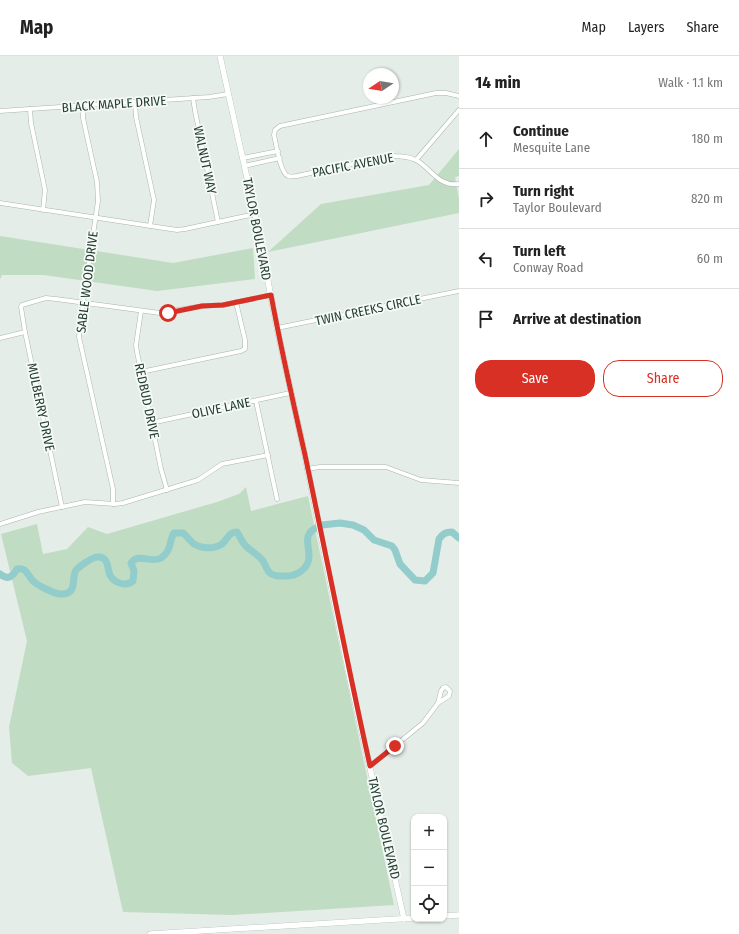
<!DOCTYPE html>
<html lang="en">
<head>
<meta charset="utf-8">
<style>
  :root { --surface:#fff; --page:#f2f2f2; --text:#222; --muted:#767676; --line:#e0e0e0; --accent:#d93025 }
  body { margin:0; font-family:"Fira Sans Condensed",sans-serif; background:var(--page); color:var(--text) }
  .controls { position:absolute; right:12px; bottom:12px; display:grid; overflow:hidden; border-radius:8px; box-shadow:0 1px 3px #0004 }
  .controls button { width:36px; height:36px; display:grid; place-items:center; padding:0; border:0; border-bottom:1px solid var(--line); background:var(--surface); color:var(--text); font:20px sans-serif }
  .compass { position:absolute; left:363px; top:12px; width:36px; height:36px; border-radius:50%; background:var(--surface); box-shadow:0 1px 3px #0004; rotate:258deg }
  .stop { position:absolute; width:12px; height:12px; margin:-9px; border:3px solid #d93025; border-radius:50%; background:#fff }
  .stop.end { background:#d93025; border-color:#fff; box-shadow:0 1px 4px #0008 }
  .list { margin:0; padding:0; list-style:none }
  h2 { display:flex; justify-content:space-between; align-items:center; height:52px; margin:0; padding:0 16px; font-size:17px }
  h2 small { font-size:13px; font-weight:400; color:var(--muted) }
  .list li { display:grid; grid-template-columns:26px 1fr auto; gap:12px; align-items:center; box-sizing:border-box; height:60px; padding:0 16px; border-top:1px solid var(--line) }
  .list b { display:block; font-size:15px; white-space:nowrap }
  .list p { margin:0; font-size:13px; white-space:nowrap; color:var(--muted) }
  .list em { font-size:13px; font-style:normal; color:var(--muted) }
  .actions { display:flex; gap:8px; padding:12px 16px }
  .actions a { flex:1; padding:9px 0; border:1px solid var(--accent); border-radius:16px; text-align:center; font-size:14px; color:var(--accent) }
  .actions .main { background:var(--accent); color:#fff }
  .icon { flex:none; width:22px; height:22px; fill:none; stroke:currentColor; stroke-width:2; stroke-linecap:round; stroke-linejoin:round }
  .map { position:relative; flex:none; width:459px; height:878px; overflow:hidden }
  header { display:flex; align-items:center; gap:24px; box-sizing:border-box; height:56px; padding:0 20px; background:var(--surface); border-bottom:1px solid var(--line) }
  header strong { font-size:19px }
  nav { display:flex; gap:22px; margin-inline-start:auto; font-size:14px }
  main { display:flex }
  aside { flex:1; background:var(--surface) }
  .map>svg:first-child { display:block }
  .green { fill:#c0dcc2 }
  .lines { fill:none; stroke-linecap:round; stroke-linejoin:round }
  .river { stroke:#92cdcc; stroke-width:7 }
  .street-casing { stroke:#a8b5ae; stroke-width:5 }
  .secondary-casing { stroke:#a4b8ae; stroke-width:6 }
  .street { stroke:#fff; stroke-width:4 }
  .secondary { stroke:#fff; stroke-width:5.5 }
  .route { stroke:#d93025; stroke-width:5 }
  .labels { text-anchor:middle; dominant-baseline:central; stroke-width:3.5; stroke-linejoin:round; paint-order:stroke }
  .street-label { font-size:13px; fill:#253e33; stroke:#f6faf7 }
</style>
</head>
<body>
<header>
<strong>Map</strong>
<nav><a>Map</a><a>Layers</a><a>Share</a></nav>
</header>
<main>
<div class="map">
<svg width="459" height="878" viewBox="0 0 459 878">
  <rect width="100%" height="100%" fill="#e5ede8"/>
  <g class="green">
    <polygon points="459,93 459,120 455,121 459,143 459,157 268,196 321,148 429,129"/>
    <polygon points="0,180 173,207 253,192 255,223 157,235 44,219 2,219 0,223"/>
    <polygon points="246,431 251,455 308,440 394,849 232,859 123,856 91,712 28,720 12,707 9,671 27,585 1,478 37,468 43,498 67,493 88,471 107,478 217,446 239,438"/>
  </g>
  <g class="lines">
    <g class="river">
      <path d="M322,469L340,467L353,469L364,474L374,484L392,490L395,494L400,508L415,524L425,525L433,517L439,483C443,478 445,476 452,476L459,482"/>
      <path d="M0,518C8,525 13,520 17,513C27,511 27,519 33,525C37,529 55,538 60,538C77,539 72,525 75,516C76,512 93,501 97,501C109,500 107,512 110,519C114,527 126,531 133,525L134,515L131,507C139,496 150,508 161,502C172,495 169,484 174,477H183C187,480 190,485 194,488C202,493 215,493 222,488C228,483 228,476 237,476C240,480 241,485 245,489C250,495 258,498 263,505C265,508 266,513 269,516C272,520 279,520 284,520C296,521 309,513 309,500C309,487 302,478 318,471"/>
    </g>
    <defs>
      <g id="street">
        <path d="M459,40L446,37H436L280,70L275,74L274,79C276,87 280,117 288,120C291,121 294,120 297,120L390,100C399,100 408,100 416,104C431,112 438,131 459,128"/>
        <polyline points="193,42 195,55 218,166"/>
        <polyline points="135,46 136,61 154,144 150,170"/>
        <polyline points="83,50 83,62 97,126 98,145 83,246 79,281 113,433 113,448"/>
        <polyline points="30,53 31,67 45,134 43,154"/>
        <polyline points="0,55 209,41 228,38"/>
        <polyline points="243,102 278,95"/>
        <polyline points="416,104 459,54"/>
        <polyline points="244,110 280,102"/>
        <polyline points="0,147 177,174 185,173 255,158"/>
        <polyline points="141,255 136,289 137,296 161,413 167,434"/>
        <polyline points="277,272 459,235"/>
        <polyline points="0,282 25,276"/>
        <polyline points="141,316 241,295 245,293 245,284 236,246"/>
        <polyline points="256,345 277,443"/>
        <polyline points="151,367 290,337"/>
        <polyline points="307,413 320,411 386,411 421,424 459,427"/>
        <polyline points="62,451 25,276 21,251 22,249 46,242 56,243 160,257 202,250 223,249 271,239"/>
        <polyline points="0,468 38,456 85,446 115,448 123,447 198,424 222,408 268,399"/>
        <polygon points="446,631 450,635 449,640 438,647 441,635 443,632"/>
        <polyline points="370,710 423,667 438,647"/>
      </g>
      <g id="secondary">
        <polyline points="220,0 255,158 277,272 305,400 350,623 404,863"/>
        <polyline points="444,860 459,859"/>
        <polyline points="150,878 414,862"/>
      </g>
    </defs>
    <use href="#street" class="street-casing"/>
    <use href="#secondary" class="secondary-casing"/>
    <use href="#street" class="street"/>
    <use href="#secondary" class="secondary"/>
  </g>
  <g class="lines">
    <path class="route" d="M168,257L202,250L223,249L271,239C281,293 293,346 305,399C327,503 347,607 370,710L395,690"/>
  </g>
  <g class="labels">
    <g class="street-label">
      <text transform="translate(114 48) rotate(-4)">BLACK MAPLE DRIVE</text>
      <text transform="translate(205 104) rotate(78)">WALNUT WAY</text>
      <text transform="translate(353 109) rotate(-11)">PACIFIC AVENUE</text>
      <text transform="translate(257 173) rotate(79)">TAYLOR BOULEVARD</text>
      <text transform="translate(87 226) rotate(-83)">SABLE WOOD DRIVE</text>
      <text transform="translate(368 254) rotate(-12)">TWIN CREEKS CIRCLE</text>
      <text transform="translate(147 345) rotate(78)">REDBUD DRIVE</text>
      <text transform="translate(41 351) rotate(78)">MULBERRY DRIVE</text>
      <text transform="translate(221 352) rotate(-12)">OLIVE LANE</text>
      <text transform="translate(384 772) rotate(77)">TAYLOR BOULEVARD</text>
    </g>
  </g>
</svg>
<div class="controls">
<button>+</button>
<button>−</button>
<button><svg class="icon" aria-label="locate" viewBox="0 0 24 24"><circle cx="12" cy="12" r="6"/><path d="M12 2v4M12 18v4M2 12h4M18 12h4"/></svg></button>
</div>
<svg class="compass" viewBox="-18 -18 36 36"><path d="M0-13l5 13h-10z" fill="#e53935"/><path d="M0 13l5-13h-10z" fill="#767676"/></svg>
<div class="stop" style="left:168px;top:257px"></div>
<div class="stop end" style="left:395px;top:690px"></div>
</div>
<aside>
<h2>14 min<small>Walk · 1.1 km</small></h2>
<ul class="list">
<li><svg class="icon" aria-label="ahead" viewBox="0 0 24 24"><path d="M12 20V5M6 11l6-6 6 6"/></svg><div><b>Continue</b><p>Mesquite Lane</p></div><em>180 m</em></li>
<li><svg class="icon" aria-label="right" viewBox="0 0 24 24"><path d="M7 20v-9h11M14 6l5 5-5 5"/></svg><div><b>Turn right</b><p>Taylor Boulevard</p></div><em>820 m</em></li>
<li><svg class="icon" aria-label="left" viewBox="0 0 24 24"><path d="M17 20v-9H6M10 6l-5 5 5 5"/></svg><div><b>Turn left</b><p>Conway Road</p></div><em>60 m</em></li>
<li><svg class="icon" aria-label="arrive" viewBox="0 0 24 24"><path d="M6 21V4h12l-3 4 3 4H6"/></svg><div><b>Arrive at destination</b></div></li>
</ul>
<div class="actions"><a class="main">Save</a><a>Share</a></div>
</aside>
</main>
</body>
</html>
